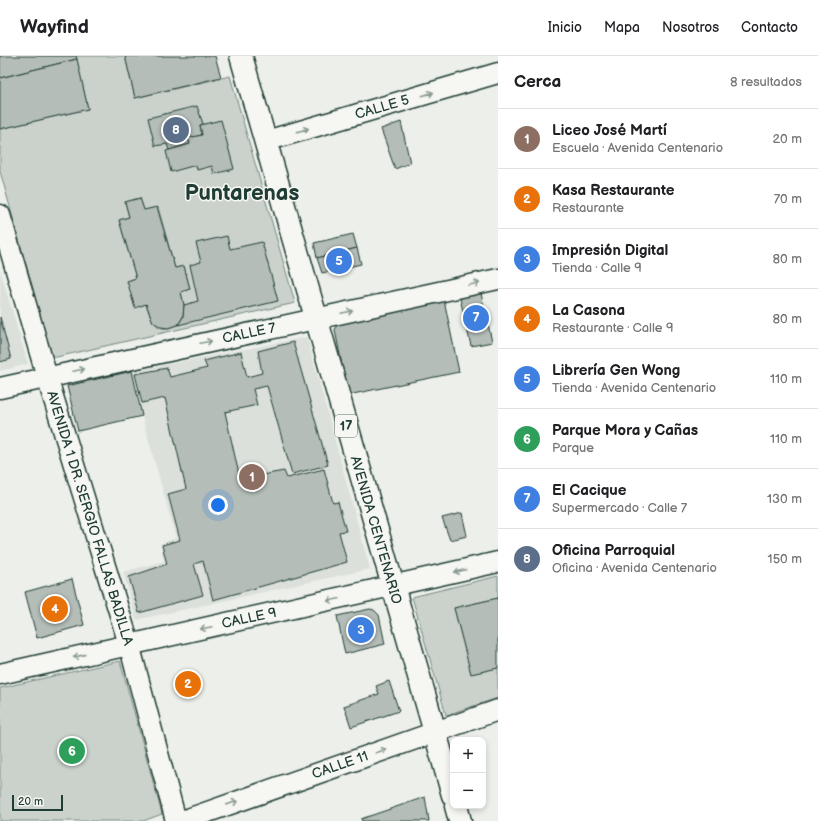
<!DOCTYPE html>
<html lang="es">
<head>
<meta charset="utf-8">
<style>
  :root { --surface:#fff; --page:#f6f6f6; --text:#202124; --muted:#757577; --line:#e0e0e0; --accent:#2563eb }
  body { margin:0; font-family:"Balsamiq Sans",sans-serif; background:var(--page); color:var(--text) }
  .controls { position:absolute; right:12px; bottom:12px; display:grid; overflow:hidden; border-radius:8px; box-shadow:0 2px 6px #0003 }
  .controls button { width:36px; height:36px; display:grid; place-items:center; padding:0; border:0; border-bottom:1px solid var(--line); background:var(--surface); color:var(--text); font:20px sans-serif }
  .scale { position:absolute; left:12px; bottom:10px; width:51px; box-sizing:border-box; padding-left:4px; border:2px solid #1f3d34; border-top:0; font-size:11px; line-height:14px; white-space:nowrap; color:#1f3d34; -webkit-text-stroke:3px #f6f6f2; paint-order:stroke }
  .you { position:absolute; left:218px; top:449px; width:14px; height:14px; margin:-10px; border:3px solid #fff; border-radius:50%; background:#1a73e8; box-shadow:0 0 0 6px #1a73e833 }
  .badge { display:grid; place-items:center; width:26px; height:26px; border-radius:50%; background:var(--accent); color:#fff; font-size:13px; font-weight:700 }
  .pin { position:absolute; translate:-50% -50%; border:2px solid #fff; box-shadow:0 1px 4px #0006 }
  .list { margin:0; padding:0; list-style:none }
  h2 { display:flex; justify-content:space-between; align-items:center; height:52px; margin:0; padding:0 16px; font-size:17px }
  h2 small { font-size:13px; font-weight:400; color:var(--muted) }
  .list li { display:grid; grid-template-columns:26px 1fr auto; gap:12px; align-items:center; box-sizing:border-box; height:60px; padding:0 16px; border-top:1px solid var(--line) }
  .list b { display:block; font-size:15px; white-space:nowrap }
  .list p { margin:0; font-size:13px; white-space:nowrap; color:var(--muted) }
  .list em { font-size:13px; font-style:normal; color:var(--muted) }
  .map { position:relative; flex:none; width:498px; height:765px; overflow:hidden }
  header { display:flex; align-items:center; gap:24px; box-sizing:border-box; height:56px; padding:0 20px; background:var(--surface); border-bottom:1px solid var(--line) }
  header strong { font-size:19px }
  nav { display:flex; gap:22px; margin-inline-start:auto; font-size:14px }
  main { display:flex }
  aside { flex:1; background:var(--surface) }
  .map>svg:first-child { display:block }
  .built { fill:#dce0db }
  .green { fill:#cbd2cc; stroke:#758880; fill-rule:evenodd }
  .building { fill:#b4bdb8; stroke:#1f3d34 }
  .lines { fill:none; stroke-linecap:round; stroke-linejoin:round }
  .minor-casing { stroke:#1f3d34; stroke-width:23 }
  .major-casing { stroke:#1f3d34; stroke-width:25 }
  .minor { stroke:#f6f6f2; stroke-width:20 }
  .major { stroke:#f6f6f2; stroke-width:22 }
  .oneway { stroke:#8a9a93 }
  .labels { text-anchor:middle; dominant-baseline:central; stroke-width:3; stroke-linejoin:round; paint-order:stroke }
  .shield { fill:#f6f6f2; stroke:#60746d; stroke-width:1 }
  .shield-label { font-size:13px; font-weight:bold; fill:#1f3d34 }
  .street-label { font-size:14px; fill:#1f3d34; stroke:#f6f6f2 }
  .town-label { font-size:22px; font-weight:bold; fill:#1f3d34; stroke:#f6f6f2 }
</style>
</head>
<body>
<header>
<strong>Wayfind</strong>
<nav><a>Inicio</a><a>Mapa</a><a>Nosotros</a><a>Contacto</a></nav>
</header>
<main>
<div class="map">
<svg width="498" height="765" viewBox="0 0 498 765">
  <rect width="100%" height="100%" fill="#edefea"/>
  <filter id="ink" filterUnits="userSpaceOnUse"><feTurbulence type="fractalNoise" baseFrequency=".025" numOctaves="2"/><feDisplacementMap in="SourceGraphic" scale="8" xChannelSelector="R" yChannelSelector="G"/><feConvolveMatrix kernelMatrix="1 2 1 2 8 2 1 2 1" color-interpolation-filters="sRGB"/></filter>
  <g filter="url(#ink)">
    <g class="built">
      <polygon points="0,214 28,308 0,315"/>
      <polygon points="307,281 370,513 136,564 123,516 164,505 160,488 176,482 142,360 132,315"/>
    </g>
    <g class="green">
      <path d="M76,0H125L135,42L230,20L295,247L52,302L0,115V73L88,53ZM140,142L144,154L158,151L175,212L184,210L190,233L181,236L184,249L183,261C179,264 173,271 168,272C154,275 149,258 146,248L135,251L128,225L136,222L119,164L129,161L125,146Z"/>
      <polygon points="498,520 498,542 454,552 471,617 498,612 498,642 446,659 412,541"/>
      <polygon points="120,605 162,758 143,765 0,765 0,632"/>
    </g>
    <g class="building">
      <polygon points="0,0 76,0 77,3 0,22"/>
      <polygon points="125,0 215,0 221,21 135,42"/>
      <polygon points="77,3 88,53 0,73 0,22"/>
      <polygon points="197,50 203,68 200,69 202,79 188,82 190,88 169,94 167,88 155,90 148,62"/>
      <polygon points="221,64 234,113 214,118 212,110 197,114 196,109 171,116 166,95 190,88 188,82 202,79 200,69"/>
      <polygon points="401,66 410,107 395,113 381,73"/>
      <polygon points="140,142 144,154 157,151 175,212 184,210 190,233 181,236 184,249 183,261 178,269 168,272 161,271 153,266 146,248 135,252 127,225 136,222 119,164 129,161 125,146"/>
      <polygon points="353,178 357,192 317,202 314,187"/>
      <polygon points="227,180 230,193 262,186 278,245 178,269 183,261 184,249 198,245 190,209 201,206 196,187"/>
      <polygon points="357,192 361,208 322,217 317,202"/>
      <polygon points="480,233 492,286 471,290 459,238"/>
      <polygon points="444,244 459,316 348,339 335,274 337,267"/>
      <polygon points="0,261 11,303 0,306"/>
      <polygon points="293,286 328,409 292,418 267,330 253,333 257,349 225,356 240,423 284,415 287,422 324,413 333,447 338,446 346,475 339,476 347,506 213,544 203,505 194,508 203,539 139,557 129,521 167,508 162,489 180,484 168,438 186,433 165,342 142,347 135,318 167,312 170,321 207,312 204,305 241,296 247,321 262,317 258,295"/>
      <polygon points="132,315 142,360 78,375 67,330"/>
      <polygon points="462,457 467,480 450,484 442,462"/>
      <polygon points="72,523 84,569 37,582 25,536"/>
      <polygon points="498,542 498,612 471,618 454,552"/>
      <polygon points="370,553 374,554 379,559 385,588 345,598 337,560"/>
      <polygon points="389,625 399,655 351,671 344,650 379,638 376,630"/>
      <polygon points="425,741 429,765 362,765 361,763"/>
    </g>
    <g class="lines">
      <defs>
        <g id="minor">
          <polyline points="266,85 498,17"/>
          <polyline points="0,159 47,321 129,588 176,765"/>
          <polyline points="0,332 498,223"/>
          <polyline points="0,618 498,506"/>
          <polyline points="182,765 498,654"/>
        </g>
        <g id="major">
          <polyline points="241,0 453,739"/>
          <polyline points="456,750 460,765"/>
        </g>
      </defs>
      <use href="#minor" class="minor-casing"/>
      <use href="#major" class="major-casing"/>
      <use href="#minor" class="minor"/>
      <use href="#major" class="major"/>
    </g>
    <defs><path id="oneway-shaft" d="M-6 0H5M1.5-3L5.5 0L1.5 3" fill="none" stroke-width="1.6" stroke-linecap="round" stroke-linejoin="round"/></defs>
    <g class="oneway">
      <use href="#oneway-shaft" transform="translate(428 38) rotate(-16)"/>
      <use href="#oneway-shaft" transform="translate(303 74) rotate(-16)"/>
      <use href="#oneway-shaft" transform="translate(474 228) rotate(-12)"/>
      <use href="#oneway-shaft" transform="translate(347 256) rotate(-12)"/>
      <use href="#oneway-shaft" transform="translate(206 286) rotate(-12)"/>
      <use href="#oneway-shaft" transform="translate(79 314) rotate(-12)"/>
      <use href="#oneway-shaft" transform="translate(460 515) rotate(167)"/>
      <use href="#oneway-shaft" transform="translate(333 544) rotate(168)"/>
      <use href="#oneway-shaft" transform="translate(206 572) rotate(168)"/>
      <use href="#oneway-shaft" transform="translate(79 600) rotate(167)"/>
      <use href="#oneway-shaft" transform="translate(381 695) rotate(-19)"/>
      <use href="#oneway-shaft" transform="translate(232 747) rotate(-19)"/>
    </g>
  </g>
  <g class="labels">
    <rect class="shield" x="335" y="359" width="22" height="22" rx="3"/>
    <g class="shield-label">
      <text x="346" y="370">17</text>
    </g>
    <g class="street-label">
      <text transform="translate(382 51) rotate(-16)">CALLE 5</text>
      <text transform="translate(249 277) rotate(-12)">CALLE 7</text>
      <text transform="translate(90 462) rotate(73)">AVENIDA 1 DR. SERGIO FALLAS BADILLA</text>
      <text transform="translate(376 474) rotate(74)">AVENIDA CENTENARIO</text>
      <text transform="translate(249 562) rotate(-12)">CALLE 9</text>
      <text transform="translate(340 709) rotate(-19)">CALLE 11</text>
    </g>
    <g class="town-label">
      <text x="242" y="137">Puntarenas</text>
    </g>
  </g>
</svg>
<div class="controls">
<button>+</button>
<button>−</button>
</div>
<div class="scale">20 m</div>
<div class="you"></div>
<div class="pin badge" style="left:252px;top:421px;background:#8d6e63">1</div>
<div class="pin badge" style="left:188px;top:628px;background:#e8710a">2</div>
<div class="pin badge" style="left:361px;top:574px;background:#3f7fe0">3</div>
<div class="pin badge" style="left:55px;top:553px;background:#e8710a">4</div>
<div class="pin badge" style="left:339px;top:205px;background:#3f7fe0">5</div>
<div class="pin badge" style="left:72px;top:695px;background:#2e9e5b">6</div>
<div class="pin badge" style="left:476px;top:262px;background:#3f7fe0">7</div>
<div class="pin badge" style="left:176px;top:74px;background:#5c6f8a">8</div>
</div>
<aside>
<h2>Cerca<small>8 resultados</small></h2>
<ul class="list">
<li><span class="badge" style="background:#8d6e63">1</span><div><b>Liceo José Martí</b><p>Escuela · Avenida Centenario</p></div><em>20 m</em></li>
<li><span class="badge" style="background:#e8710a">2</span><div><b>Kasa Restaurante</b><p>Restaurante</p></div><em>70 m</em></li>
<li><span class="badge" style="background:#3f7fe0">3</span><div><b>Impresión Digital</b><p>Tienda · Calle 9</p></div><em>80 m</em></li>
<li><span class="badge" style="background:#e8710a">4</span><div><b>La Casona</b><p>Restaurante · Calle 9</p></div><em>80 m</em></li>
<li><span class="badge" style="background:#3f7fe0">5</span><div><b>Librería Gen Wong</b><p>Tienda · Avenida Centenario</p></div><em>110 m</em></li>
<li><span class="badge" style="background:#2e9e5b">6</span><div><b>Parque Mora y Cañas</b><p>Parque</p></div><em>110 m</em></li>
<li><span class="badge" style="background:#3f7fe0">7</span><div><b>El Cacique</b><p>Supermercado · Calle 7</p></div><em>130 m</em></li>
<li><span class="badge" style="background:#5c6f8a">8</span><div><b>Oficina Parroquial</b><p>Oficina · Avenida Centenario</p></div><em>150 m</em></li>
</ul>
</aside>
</main>
</body>
</html>
